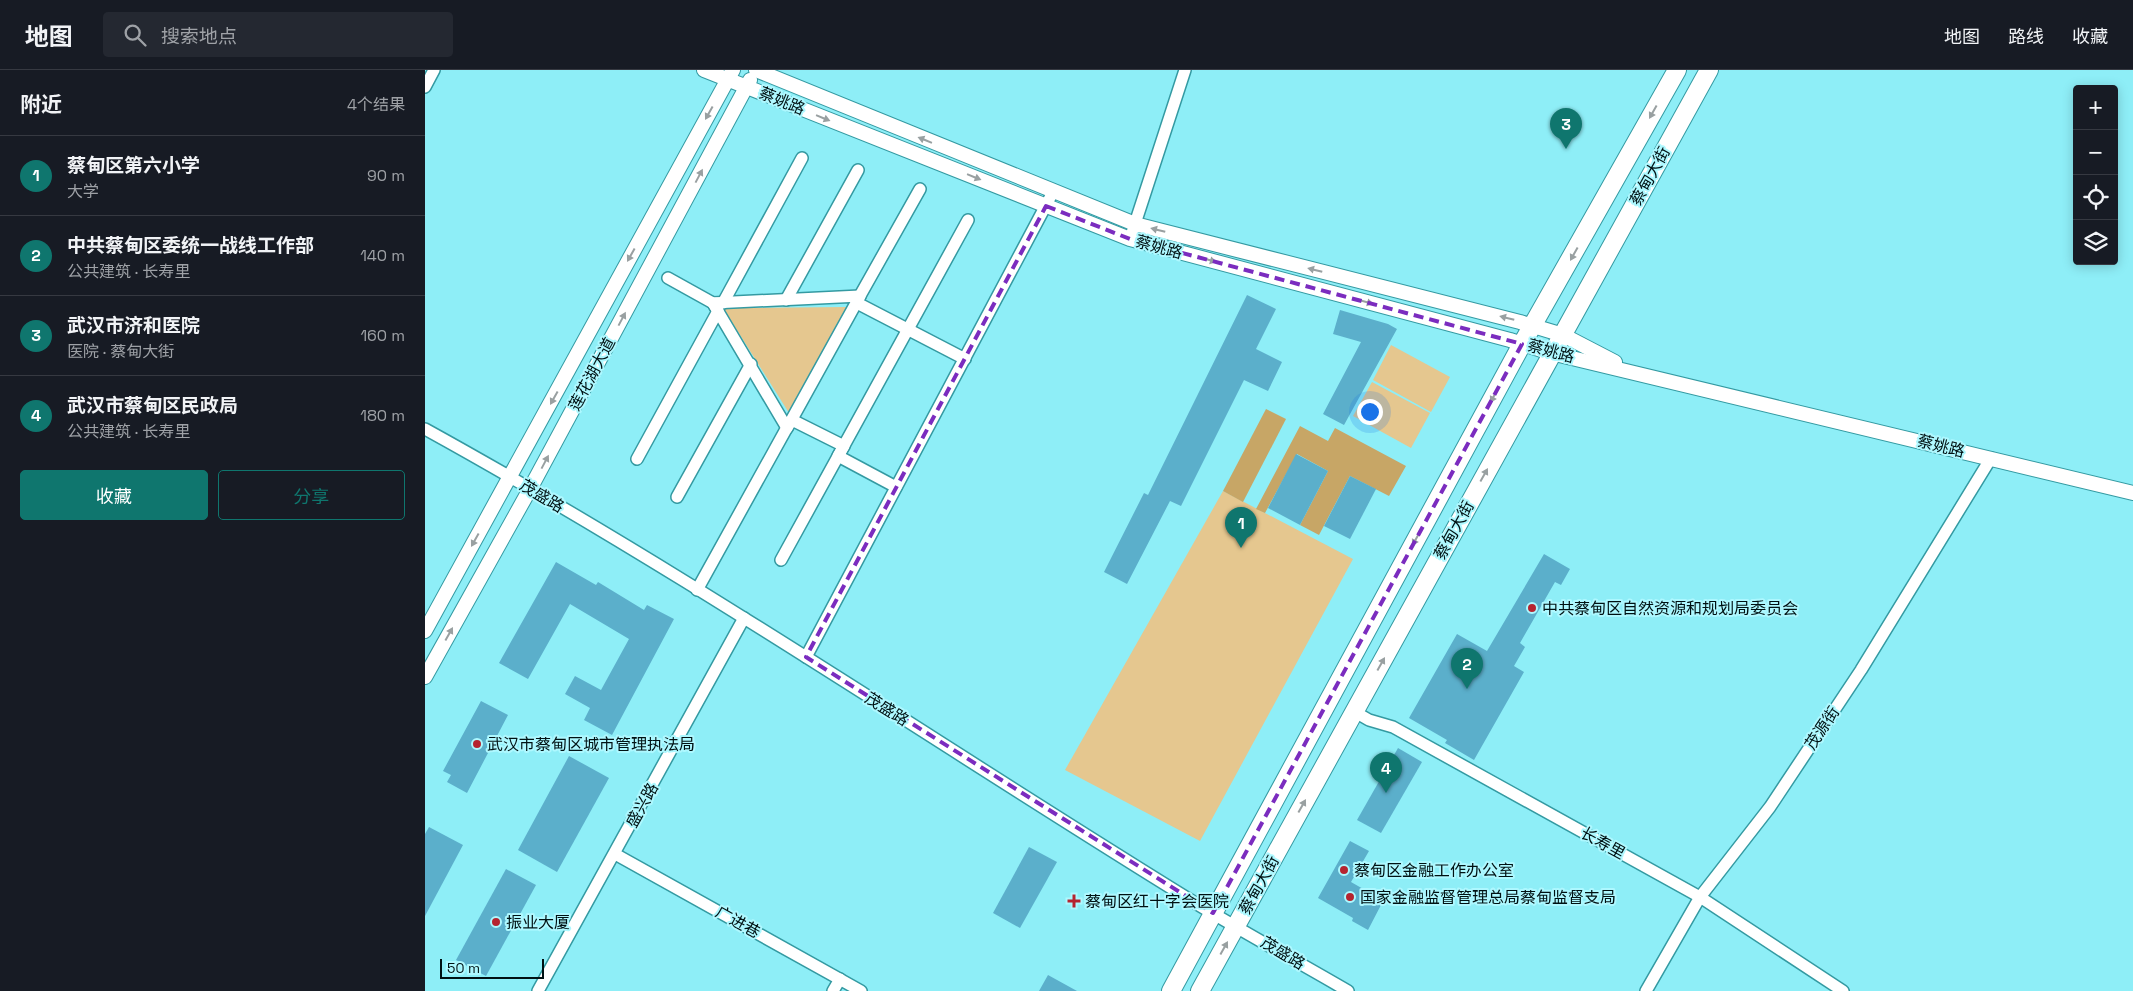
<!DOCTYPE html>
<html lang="zh">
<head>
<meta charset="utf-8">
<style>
  :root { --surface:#171b24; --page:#242831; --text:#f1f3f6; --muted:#9ea1a6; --line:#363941; --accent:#0f766e }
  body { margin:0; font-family:"Space Grotesk","Noto Sans SC",sans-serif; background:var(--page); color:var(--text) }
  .controls { position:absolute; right:15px; top:15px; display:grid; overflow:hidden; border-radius:5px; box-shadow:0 2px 12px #0003 }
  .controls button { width:45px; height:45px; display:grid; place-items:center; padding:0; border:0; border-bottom:1px solid var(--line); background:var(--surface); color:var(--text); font:25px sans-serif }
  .scale { position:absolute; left:15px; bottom:12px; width:104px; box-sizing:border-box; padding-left:5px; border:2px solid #001113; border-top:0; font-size:14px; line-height:18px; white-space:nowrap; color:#001113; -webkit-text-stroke:4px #aef8ff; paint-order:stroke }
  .you { position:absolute; left:944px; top:341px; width:18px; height:18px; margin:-12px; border:4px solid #fff; border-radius:50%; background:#1a73e8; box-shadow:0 0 0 8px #1a73e833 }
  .badge { display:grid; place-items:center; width:32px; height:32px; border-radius:50%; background:var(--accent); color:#fff; font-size:16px; font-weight:700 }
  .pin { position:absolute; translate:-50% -41px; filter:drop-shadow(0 1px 2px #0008) }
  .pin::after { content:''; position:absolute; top:26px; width:18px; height:15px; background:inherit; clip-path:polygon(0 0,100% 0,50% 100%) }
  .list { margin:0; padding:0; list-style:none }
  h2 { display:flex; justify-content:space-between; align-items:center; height:65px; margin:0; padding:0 20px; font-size:21px }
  h2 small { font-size:16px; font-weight:400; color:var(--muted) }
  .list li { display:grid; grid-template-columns:32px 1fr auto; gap:15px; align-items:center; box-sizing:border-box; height:80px; padding:0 20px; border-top:1px solid var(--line) }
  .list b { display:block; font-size:19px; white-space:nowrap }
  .list p { margin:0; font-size:16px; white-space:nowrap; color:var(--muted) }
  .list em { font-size:16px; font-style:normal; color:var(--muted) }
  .actions { display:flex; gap:10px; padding:15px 20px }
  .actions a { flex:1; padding:11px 0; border:1px solid var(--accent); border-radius:5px; text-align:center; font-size:18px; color:var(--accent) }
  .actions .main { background:var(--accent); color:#fff }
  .icon { flex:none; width:28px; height:28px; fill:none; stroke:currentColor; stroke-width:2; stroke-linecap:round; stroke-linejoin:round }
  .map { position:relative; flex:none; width:1708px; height:921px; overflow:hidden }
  header { display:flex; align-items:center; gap:30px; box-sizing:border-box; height:70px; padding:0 25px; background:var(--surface); border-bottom:1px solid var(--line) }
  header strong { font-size:24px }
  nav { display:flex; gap:28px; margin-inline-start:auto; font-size:18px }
  .search { width:350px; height:45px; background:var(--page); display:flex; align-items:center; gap:12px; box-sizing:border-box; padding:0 18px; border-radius:5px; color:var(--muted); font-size:19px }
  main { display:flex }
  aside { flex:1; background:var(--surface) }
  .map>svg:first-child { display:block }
  .green { fill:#e5c78f }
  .forest { fill:#c7a666 }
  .building { fill:#5bafcb }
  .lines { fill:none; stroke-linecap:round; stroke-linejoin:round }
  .minor-casing { stroke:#349aa2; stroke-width:14 }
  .tertiary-casing { stroke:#349aa2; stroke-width:16 }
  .primary-casing { stroke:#349aa2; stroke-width:20 }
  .minor { stroke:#fff; stroke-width:11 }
  .tertiary { stroke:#fff; stroke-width:14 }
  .primary { stroke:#fff; stroke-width:18 }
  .oneway { fill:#99a0a1 }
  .marked { fill:none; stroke:#7b2cbf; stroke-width:4; stroke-dasharray:10 6; stroke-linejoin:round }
  .poi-dot { fill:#b52430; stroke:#aef8ff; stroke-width:2 }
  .labels { text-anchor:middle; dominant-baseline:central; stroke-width:4; stroke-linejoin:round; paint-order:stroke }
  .street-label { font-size:16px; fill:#001113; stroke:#aef8ff }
  .poi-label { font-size:16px; fill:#001113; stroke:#aef8ff; text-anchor:start }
</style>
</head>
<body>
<header>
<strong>地图</strong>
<div class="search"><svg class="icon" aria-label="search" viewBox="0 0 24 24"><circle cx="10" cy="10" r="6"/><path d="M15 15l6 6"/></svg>搜索地点</div>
<nav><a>地图</a><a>路线</a><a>收藏</a></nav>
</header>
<main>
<aside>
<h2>附近<small>4个结果</small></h2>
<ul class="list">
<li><span class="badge">1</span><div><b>蔡甸区第六小学</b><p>大学</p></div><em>90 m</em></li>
<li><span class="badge">2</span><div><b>中共蔡甸区委统一战线工作部</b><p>公共建筑 · 长寿里</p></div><em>140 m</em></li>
<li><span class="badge">3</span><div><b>武汉市济和医院</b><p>医院 · 蔡甸大街</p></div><em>160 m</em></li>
<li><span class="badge">4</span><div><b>武汉市蔡甸区民政局</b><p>公共建筑 · 长寿里</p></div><em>180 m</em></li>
</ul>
<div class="actions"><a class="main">收藏</a><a>分享</a></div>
</aside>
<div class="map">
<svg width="1708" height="921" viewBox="0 0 1708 921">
  <rect width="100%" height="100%" fill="#8eeef7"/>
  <g class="green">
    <polygon points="423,237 364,343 298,238"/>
    <polygon points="966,275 1025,307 1006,342 948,310"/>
    <polygon points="947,312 1005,343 986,378 928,346"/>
    <polygon points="798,421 928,489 775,771 640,700"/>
  </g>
  <g class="forest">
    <polygon points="841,339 861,349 818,432 798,421"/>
    <polygon points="875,356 903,371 910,358 981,396 964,426 925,406 894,465 875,455 903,401 872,384 840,443 831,439"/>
  </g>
  <g class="building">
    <polygon points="822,225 851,239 831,279 857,292 843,321 819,310 756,436 745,431 702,514 679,502 719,423 723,425"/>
    <polygon points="915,240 963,254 972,259 919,355 898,344 936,272 908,264"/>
    <polygon points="871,384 903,401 875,455 843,438"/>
    <polygon points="925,406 951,419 925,469 899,456"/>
    <polygon points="1119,484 1145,499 1136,515 1130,512 1095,573 1100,577 1089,596 1099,602 1049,690 1020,673 1022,670 984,648 1032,564 1062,581"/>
    <polygon points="131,492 171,515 173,512 219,540 222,535 249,549 187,665 159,650 165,638 140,624 150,606 176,620 204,569 145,534 103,609 74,593"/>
    <polygon points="56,631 83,645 42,723 22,712 26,705 18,701"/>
    <polygon points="973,678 997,692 956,763 932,750"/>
    <polygon points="144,686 184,708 132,802 93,780"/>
    <polygon points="4,757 38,775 0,846 0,764"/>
    <polygon points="925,771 944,781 926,812 947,824 946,827 957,833 943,860 927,851 928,848 893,828"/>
    <polygon points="604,777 632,792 595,858 568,843"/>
    <polygon points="81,799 111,815 61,906 31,890"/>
    <polygon points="623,905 652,921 614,921"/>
  </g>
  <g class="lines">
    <defs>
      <g id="minor">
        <polyline points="0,17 9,0"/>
        <polyline points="705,169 760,0"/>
        <polyline points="243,208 288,233 435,226 362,358 288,233"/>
        <polyline points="361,230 433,100"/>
        <polyline points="432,231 495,119"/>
        <polyline points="432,233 540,289"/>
        <polyline points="367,350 419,376 413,386 471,417"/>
        <path d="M0,359C265,505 515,676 772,834C822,864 873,892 923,921"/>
        <polyline points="212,389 293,241 288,233 298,233 377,88"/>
        <polyline points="252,427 326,294"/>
        <polyline points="356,490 543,150"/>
        <polyline points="272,520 365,352"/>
        <polyline points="381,587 628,122"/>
        <polyline points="930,642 944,650 968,657 1275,827 1418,921"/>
        <polyline points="190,784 436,921"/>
        <polyline points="113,921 319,548"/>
        <polyline points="408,921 415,909"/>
        <polyline points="1221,921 1275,827 1345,737 1436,600 1566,388"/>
      </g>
      <g id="tertiary">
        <polyline points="279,0 705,169 1085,270 1126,283 1708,423"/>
        <polyline points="331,0 710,154 1095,252 1138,265 1190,292"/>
        <polyline points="0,561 308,0"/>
        <polyline points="0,607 105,419 325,10"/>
      </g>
      <g id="primary">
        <polyline points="746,921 1097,274 1252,0"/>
        <polyline points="775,921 1284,0"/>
      </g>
    </defs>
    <use href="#minor" class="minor-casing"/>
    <use href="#tertiary" class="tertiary-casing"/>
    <use href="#primary" class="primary-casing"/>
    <use href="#minor" class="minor"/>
    <use href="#tertiary" class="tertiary"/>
    <use href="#primary" class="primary"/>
  </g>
  <defs><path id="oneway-solid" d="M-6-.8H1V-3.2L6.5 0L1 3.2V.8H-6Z" transform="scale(1.25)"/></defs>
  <g class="oneway">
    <use href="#oneway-solid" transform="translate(1228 42) rotate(119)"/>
    <use href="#oneway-solid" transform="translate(284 43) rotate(119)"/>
    <use href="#oneway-solid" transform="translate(398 48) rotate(22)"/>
    <use href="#oneway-solid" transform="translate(500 70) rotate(-158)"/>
    <use href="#oneway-solid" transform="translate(274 106) rotate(-62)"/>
    <use href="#oneway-solid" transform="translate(549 107) rotate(22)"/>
    <use href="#oneway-solid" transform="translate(733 160) rotate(-166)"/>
    <use href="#oneway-solid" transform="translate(1149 184) rotate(119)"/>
    <use href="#oneway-solid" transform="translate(206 185) rotate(119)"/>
    <use href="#oneway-solid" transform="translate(784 190) rotate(15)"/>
    <use href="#oneway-solid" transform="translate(890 200) rotate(-166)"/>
    <use href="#oneway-solid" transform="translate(941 232) rotate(15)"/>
    <use href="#oneway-solid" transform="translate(1082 248) rotate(-166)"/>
    <use href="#oneway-solid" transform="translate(197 249) rotate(-62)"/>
    <use href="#oneway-solid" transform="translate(1069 326) rotate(119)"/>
    <use href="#oneway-solid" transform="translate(129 328) rotate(119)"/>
    <use href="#oneway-solid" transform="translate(120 392) rotate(-62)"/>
    <use href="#oneway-solid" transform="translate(1059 405) rotate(-61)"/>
    <use href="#oneway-solid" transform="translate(991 469) rotate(119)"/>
    <use href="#oneway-solid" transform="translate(50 470) rotate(119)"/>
    <use href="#oneway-solid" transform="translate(24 564) rotate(-61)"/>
    <use href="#oneway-solid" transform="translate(956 594) rotate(-61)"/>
    <use href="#oneway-solid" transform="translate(877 736) rotate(-61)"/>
    <use href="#oneway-solid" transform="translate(799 878) rotate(-61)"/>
  </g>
  <path class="marked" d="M621,136L705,169L1097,274L788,843L381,587Z"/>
  <g class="poi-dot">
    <circle cx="1107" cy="538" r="5"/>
    <circle cx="52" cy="674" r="5"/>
    <circle cx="919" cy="800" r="5"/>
    <circle cx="925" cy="827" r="5"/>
    <path d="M646.5 823.5h5v5h5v5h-5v5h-5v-5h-5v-5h5z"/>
    <circle cx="71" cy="852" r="5"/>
  </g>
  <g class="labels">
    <g class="street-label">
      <text transform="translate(357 31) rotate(22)">蔡姚路</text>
      <text transform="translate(1225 106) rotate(-61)">蔡甸大街</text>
      <text transform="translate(734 177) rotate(15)">蔡姚路</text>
      <text transform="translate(1126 281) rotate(15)">蔡姚路</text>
      <text transform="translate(167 304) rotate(-62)">莲花湖大道</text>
      <text transform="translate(1516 376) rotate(14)">蔡姚路</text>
      <text transform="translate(117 426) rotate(31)">茂盛路</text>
      <text transform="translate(1029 460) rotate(-61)">蔡甸大街</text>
      <text transform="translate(462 639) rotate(32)">茂盛路</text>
      <text transform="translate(1397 658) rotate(-56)">茂源街</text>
      <text transform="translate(217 735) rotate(-61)">盛兴路</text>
      <text transform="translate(1178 773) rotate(29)">长寿里</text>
      <text transform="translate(834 815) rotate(-61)">蔡甸大街</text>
      <text transform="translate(313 852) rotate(29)">广进巷</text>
      <text transform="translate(858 883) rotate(31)">茂盛路</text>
    </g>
    <g class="poi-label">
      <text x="1117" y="538">中共蔡甸区自然资源和规划局委员会</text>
      <text x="62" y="674">武汉市蔡甸区城市管理执法局</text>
      <text x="929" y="800">蔡甸区金融工作办公室</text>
      <text x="935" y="827">国家金融监督管理总局蔡甸监督支局</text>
      <text x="660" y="831">蔡甸区红十字会医院</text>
      <text x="81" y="852">振业大厦</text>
    </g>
  </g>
</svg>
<div class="controls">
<button>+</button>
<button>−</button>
<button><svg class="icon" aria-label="locate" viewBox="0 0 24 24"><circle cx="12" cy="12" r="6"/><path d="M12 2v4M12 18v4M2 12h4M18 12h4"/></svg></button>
<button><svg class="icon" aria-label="layers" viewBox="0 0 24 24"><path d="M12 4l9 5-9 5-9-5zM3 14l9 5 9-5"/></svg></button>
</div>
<div class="scale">50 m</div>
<div class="you"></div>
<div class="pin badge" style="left:816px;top:478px">1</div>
<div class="pin badge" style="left:1042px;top:619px">2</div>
<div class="pin badge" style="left:1141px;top:79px">3</div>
<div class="pin badge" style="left:961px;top:723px">4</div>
</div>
</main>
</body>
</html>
